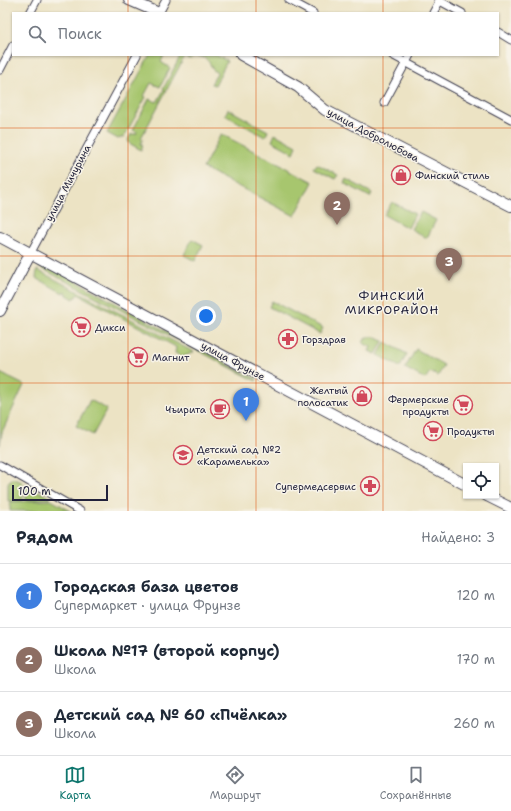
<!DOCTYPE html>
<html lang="ru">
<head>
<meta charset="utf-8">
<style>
  :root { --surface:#fff; --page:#f2f2f3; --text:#1f2937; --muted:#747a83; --line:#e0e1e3; --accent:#0f766e }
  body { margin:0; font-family:"Shantell Sans",sans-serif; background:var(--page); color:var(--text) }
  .controls { position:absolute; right:12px; bottom:12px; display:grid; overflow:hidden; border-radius:0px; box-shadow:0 1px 3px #0004 }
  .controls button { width:36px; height:36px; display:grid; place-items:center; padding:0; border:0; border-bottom:1px solid var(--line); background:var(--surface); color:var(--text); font:20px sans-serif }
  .scale { position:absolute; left:12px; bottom:10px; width:96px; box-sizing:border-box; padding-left:4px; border:2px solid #22223b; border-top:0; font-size:11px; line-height:14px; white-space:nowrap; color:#22223b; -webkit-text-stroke:3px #f7f3e8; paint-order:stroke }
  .you { position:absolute; left:206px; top:316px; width:14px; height:14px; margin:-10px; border:3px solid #fff; border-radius:50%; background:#1a73e8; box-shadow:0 0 0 6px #1a73e833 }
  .badge { display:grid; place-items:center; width:26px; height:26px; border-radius:50%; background:var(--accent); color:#fff; font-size:13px; font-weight:700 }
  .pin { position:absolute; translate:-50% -33px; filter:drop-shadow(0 1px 2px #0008) }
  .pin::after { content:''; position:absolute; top:21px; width:14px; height:12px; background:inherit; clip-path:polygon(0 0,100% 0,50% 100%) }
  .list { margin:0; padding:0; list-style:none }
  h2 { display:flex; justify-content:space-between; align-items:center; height:52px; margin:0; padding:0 16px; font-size:17px }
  h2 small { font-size:13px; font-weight:400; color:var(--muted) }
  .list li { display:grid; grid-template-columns:26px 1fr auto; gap:12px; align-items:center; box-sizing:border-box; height:64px; padding:0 16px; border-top:1px solid var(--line) }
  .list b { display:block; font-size:15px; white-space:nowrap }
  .list p { margin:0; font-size:13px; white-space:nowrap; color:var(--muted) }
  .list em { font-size:13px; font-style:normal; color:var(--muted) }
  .icon { flex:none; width:22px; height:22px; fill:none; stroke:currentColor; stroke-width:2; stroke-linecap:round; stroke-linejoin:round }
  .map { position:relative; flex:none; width:511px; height:511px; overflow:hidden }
  .search { position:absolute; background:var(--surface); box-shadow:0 1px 3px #0004; left:12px; right:12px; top:12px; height:44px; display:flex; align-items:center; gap:10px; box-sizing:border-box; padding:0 14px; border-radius:0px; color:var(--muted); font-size:15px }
  .sheet { height:244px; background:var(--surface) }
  nav { display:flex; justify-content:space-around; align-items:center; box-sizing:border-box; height:56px; border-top:1px solid var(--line); background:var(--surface); font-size:11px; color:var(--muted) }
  nav a { display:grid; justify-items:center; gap:2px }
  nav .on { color:var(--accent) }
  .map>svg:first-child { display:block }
  .green { fill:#a7c66e; stroke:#647454 }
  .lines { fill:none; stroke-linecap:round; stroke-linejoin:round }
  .street-casing { stroke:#403f50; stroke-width:9 }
  .secondary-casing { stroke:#403f50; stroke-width:12 }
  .street { stroke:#fff; stroke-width:7 }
  .secondary { stroke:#fff; stroke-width:10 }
  .grid { fill:none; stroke:#de560e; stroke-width:1; stroke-opacity:0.55 }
  .labels { text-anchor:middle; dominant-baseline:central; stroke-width:3; stroke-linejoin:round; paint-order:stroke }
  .street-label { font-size:10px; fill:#22223b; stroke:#f7f3e8 }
  .poi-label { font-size:10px; fill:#22223b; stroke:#f7f3e8; text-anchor:start }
  .quarter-label { font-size:12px; letter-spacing:1px; fill:#22223b; stroke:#f7f3e8 }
</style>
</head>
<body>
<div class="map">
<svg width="511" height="511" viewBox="0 0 511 511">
  <rect width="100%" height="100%" fill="#f7f3e8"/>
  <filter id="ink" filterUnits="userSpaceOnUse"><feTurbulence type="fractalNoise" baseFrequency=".025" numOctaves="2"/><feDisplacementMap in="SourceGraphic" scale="8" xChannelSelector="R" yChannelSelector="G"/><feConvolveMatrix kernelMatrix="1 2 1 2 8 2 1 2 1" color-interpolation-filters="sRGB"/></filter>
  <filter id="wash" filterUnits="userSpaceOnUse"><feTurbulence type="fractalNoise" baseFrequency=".012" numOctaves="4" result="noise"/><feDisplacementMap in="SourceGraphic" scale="16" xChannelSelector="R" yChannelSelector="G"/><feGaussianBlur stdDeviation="0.9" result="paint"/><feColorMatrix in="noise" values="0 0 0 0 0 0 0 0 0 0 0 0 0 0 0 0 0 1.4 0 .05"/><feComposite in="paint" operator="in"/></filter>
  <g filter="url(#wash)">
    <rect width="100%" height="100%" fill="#ece3c4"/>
    <g class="green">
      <polygon points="150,55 164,55 161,62 170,68 160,87 151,83 144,96 146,97 125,135 124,137 118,139 107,133"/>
      <path d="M177,55H216L227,61L215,85L211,84L217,73L212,69C210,59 199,52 190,59L185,56L141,138L143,139L141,144L143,145L141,150L129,143L128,140L131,134H136L137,132L133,130L149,99L157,102L164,90L163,89L180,57Z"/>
      <polygon points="228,109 268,131 265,137 225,115"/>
      <polygon points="221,134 313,182 295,216 203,168"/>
      <polygon points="275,134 297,146 294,153 272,141"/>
      <polygon points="317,164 338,175 335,179 314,168"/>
      <polygon points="346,179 372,193 370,197 344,183"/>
      <polygon points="392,202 415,214 408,228 384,215"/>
      <polygon points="421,212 436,220 427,238 411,229"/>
      <polygon points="192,239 203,245 195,261 184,255"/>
      <path d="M41,262L190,344C198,348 207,352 216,357C229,365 243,373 257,379L256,381L39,267Z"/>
      <polygon points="37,270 194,352 183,357 175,353 176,347 78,294 74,299 67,295 67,293 64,291 63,293 36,278"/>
      <polygon points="272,301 323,328 320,334 269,307"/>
      <polygon points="366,337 375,337 383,341 376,354 369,351 371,347 363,343"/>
      <polygon points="385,342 407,354 400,367 378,355"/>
      <polygon points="416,349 444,365 438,376 430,372 425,379 405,368"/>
      <polygon points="0,373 24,385 2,432 0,445"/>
      <polygon points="90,400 107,409 93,435 76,426"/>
      <polygon points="12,479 15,479 22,482 23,500 8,501 8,483 9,481"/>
      <polygon points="25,484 51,498 26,500"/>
      <polygon points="51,500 71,511 10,511 10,502"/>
    </g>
  </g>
  <g filter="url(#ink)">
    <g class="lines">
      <defs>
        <g id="street">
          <polyline points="289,0 313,13"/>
          <polyline points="438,0 462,13"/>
          <polyline points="30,13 37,0"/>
          <polyline points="159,13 166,0"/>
          <polyline points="433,13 440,0"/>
          <polyline points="498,32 511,40"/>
          <polyline points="392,55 511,119"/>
          <polyline points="0,70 13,45"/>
          <polyline points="384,103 410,55"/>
          <polyline points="30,254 137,55"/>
          <polyline points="0,465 80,511"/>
        </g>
        <g id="secondary">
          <polyline points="129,0 159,13"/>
          <polyline points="241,55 298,87 325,110 511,206"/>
          <polyline points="0,237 466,485"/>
          <polyline points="0,311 30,254"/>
          <polyline points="487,496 511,508"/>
        </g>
      </defs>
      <use href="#street" class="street-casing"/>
      <use href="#secondary" class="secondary-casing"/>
      <use href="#street" class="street"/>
      <use href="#secondary" class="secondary"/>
    </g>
  </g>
  <path class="grid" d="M128,0V13M256,0V13M383,0V13M128,55V511M256,55V511M383,55V511M0,128H511M0,256H511M0,383H511"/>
  <defs>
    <symbol id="shop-ring" viewBox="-11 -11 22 22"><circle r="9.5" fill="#f7f3e8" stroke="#d1495b" stroke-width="1.5"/><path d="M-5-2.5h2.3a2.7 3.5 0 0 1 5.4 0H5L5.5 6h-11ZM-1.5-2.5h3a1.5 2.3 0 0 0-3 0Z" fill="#d1495b"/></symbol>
    <symbol id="supermarket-ring" viewBox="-11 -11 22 22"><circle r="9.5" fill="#f7f3e8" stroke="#d1495b" stroke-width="1.5"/><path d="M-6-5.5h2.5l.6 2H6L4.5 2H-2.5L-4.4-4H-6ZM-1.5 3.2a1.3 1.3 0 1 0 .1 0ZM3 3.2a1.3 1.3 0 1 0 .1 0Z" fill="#d1495b"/></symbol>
    <symbol id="pharmacy-ring" viewBox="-11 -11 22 22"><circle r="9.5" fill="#f7f3e8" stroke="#d1495b" stroke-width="1.5"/><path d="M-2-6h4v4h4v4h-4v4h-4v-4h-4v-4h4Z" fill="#d1495b"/></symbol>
    <symbol id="cafe-ring" viewBox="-11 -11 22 22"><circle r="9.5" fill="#f7f3e8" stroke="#d1495b" stroke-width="1.5"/><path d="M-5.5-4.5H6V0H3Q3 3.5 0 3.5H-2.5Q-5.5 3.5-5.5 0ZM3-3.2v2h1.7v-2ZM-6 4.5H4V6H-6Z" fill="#d1495b"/></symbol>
    <symbol id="school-ring" viewBox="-11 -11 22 22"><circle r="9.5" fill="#f7f3e8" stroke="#d1495b" stroke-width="1.5"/><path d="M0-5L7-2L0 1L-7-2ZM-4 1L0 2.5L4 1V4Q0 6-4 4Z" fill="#d1495b"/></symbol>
  </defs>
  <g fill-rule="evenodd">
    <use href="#shop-ring" x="390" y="164" width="22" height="22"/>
    <use href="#supermarket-ring" x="70" y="316" width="22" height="22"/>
    <use href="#pharmacy-ring" x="277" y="328" width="22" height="22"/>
    <use href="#supermarket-ring" x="127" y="346" width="22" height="22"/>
    <use href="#shop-ring" x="351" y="385" width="22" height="22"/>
    <use href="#supermarket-ring" x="452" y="394" width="22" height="22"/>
    <use href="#cafe-ring" x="209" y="398" width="22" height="22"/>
    <use href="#supermarket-ring" x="422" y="420" width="22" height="22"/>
    <use href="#school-ring" x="172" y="444" width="22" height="22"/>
    <use href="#pharmacy-ring" x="359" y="475" width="22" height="22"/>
  </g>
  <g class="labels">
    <g class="street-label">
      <text transform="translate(373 135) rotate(28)">улица Добролюбова</text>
      <text transform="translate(68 183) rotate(-62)">улица Мичурина</text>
      <text transform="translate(233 361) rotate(28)">улица Фрунзе</text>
    </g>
    <g class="poi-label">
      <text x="415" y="175">Финский стиль</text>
      <text x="95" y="327">Дикси</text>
      <text x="302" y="339">Горздрав</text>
      <text x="152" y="357">Магнит</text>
      <text x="348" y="390" text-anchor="end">Желтый<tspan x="348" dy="12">полосатик</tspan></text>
      <text x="449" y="399" text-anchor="end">Фермерские<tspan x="449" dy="12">продукты</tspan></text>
      <text x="206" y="409" text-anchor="end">Чъирита</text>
      <text x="447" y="431">Продукты</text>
      <text x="197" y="449">Детский сад №2<tspan x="197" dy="12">«Карамелька»</tspan></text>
      <text x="356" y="486" text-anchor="end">Супермедсервис</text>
    </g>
    <g class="quarter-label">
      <text x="392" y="296">ФИНСКИЙ<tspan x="392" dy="14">МИКРОРАЙОН</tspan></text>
    </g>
  </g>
</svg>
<div class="controls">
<button><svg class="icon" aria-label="locate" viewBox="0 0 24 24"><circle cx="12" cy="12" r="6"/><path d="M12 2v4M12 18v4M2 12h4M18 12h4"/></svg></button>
</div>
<div class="scale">100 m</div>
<div class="you"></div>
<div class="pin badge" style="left:246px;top:421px;background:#3f7fe0">1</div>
<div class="pin badge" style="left:337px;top:225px;background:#8d6e63">2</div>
<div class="pin badge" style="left:449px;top:281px;background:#8d6e63">3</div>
<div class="search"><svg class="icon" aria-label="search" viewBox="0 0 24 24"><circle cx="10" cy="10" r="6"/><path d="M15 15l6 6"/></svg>Поиск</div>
</div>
<section class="sheet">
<h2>Рядом<small>Найдено: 3</small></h2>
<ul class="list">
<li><span class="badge" style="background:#3f7fe0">1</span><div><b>Городская база цветов</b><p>Супермаркет · улица Фрунзе</p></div><em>120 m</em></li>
<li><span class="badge" style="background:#8d6e63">2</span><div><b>Школа №17 (второй корпус)</b><p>Школа</p></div><em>170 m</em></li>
<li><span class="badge" style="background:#8d6e63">3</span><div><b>Детский сад № 60 «Пчёлка»</b><p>Школа</p></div><em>260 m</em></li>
</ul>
</section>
<nav>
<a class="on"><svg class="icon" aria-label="map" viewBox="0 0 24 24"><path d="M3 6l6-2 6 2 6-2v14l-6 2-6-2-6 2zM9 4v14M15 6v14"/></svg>Карта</a>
<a><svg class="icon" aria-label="directions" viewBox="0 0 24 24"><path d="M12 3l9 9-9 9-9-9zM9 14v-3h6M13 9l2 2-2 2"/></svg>Маршрут</a>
<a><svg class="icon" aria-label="saved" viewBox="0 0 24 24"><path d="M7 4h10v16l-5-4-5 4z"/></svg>Сохранённые</a>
</nav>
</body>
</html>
